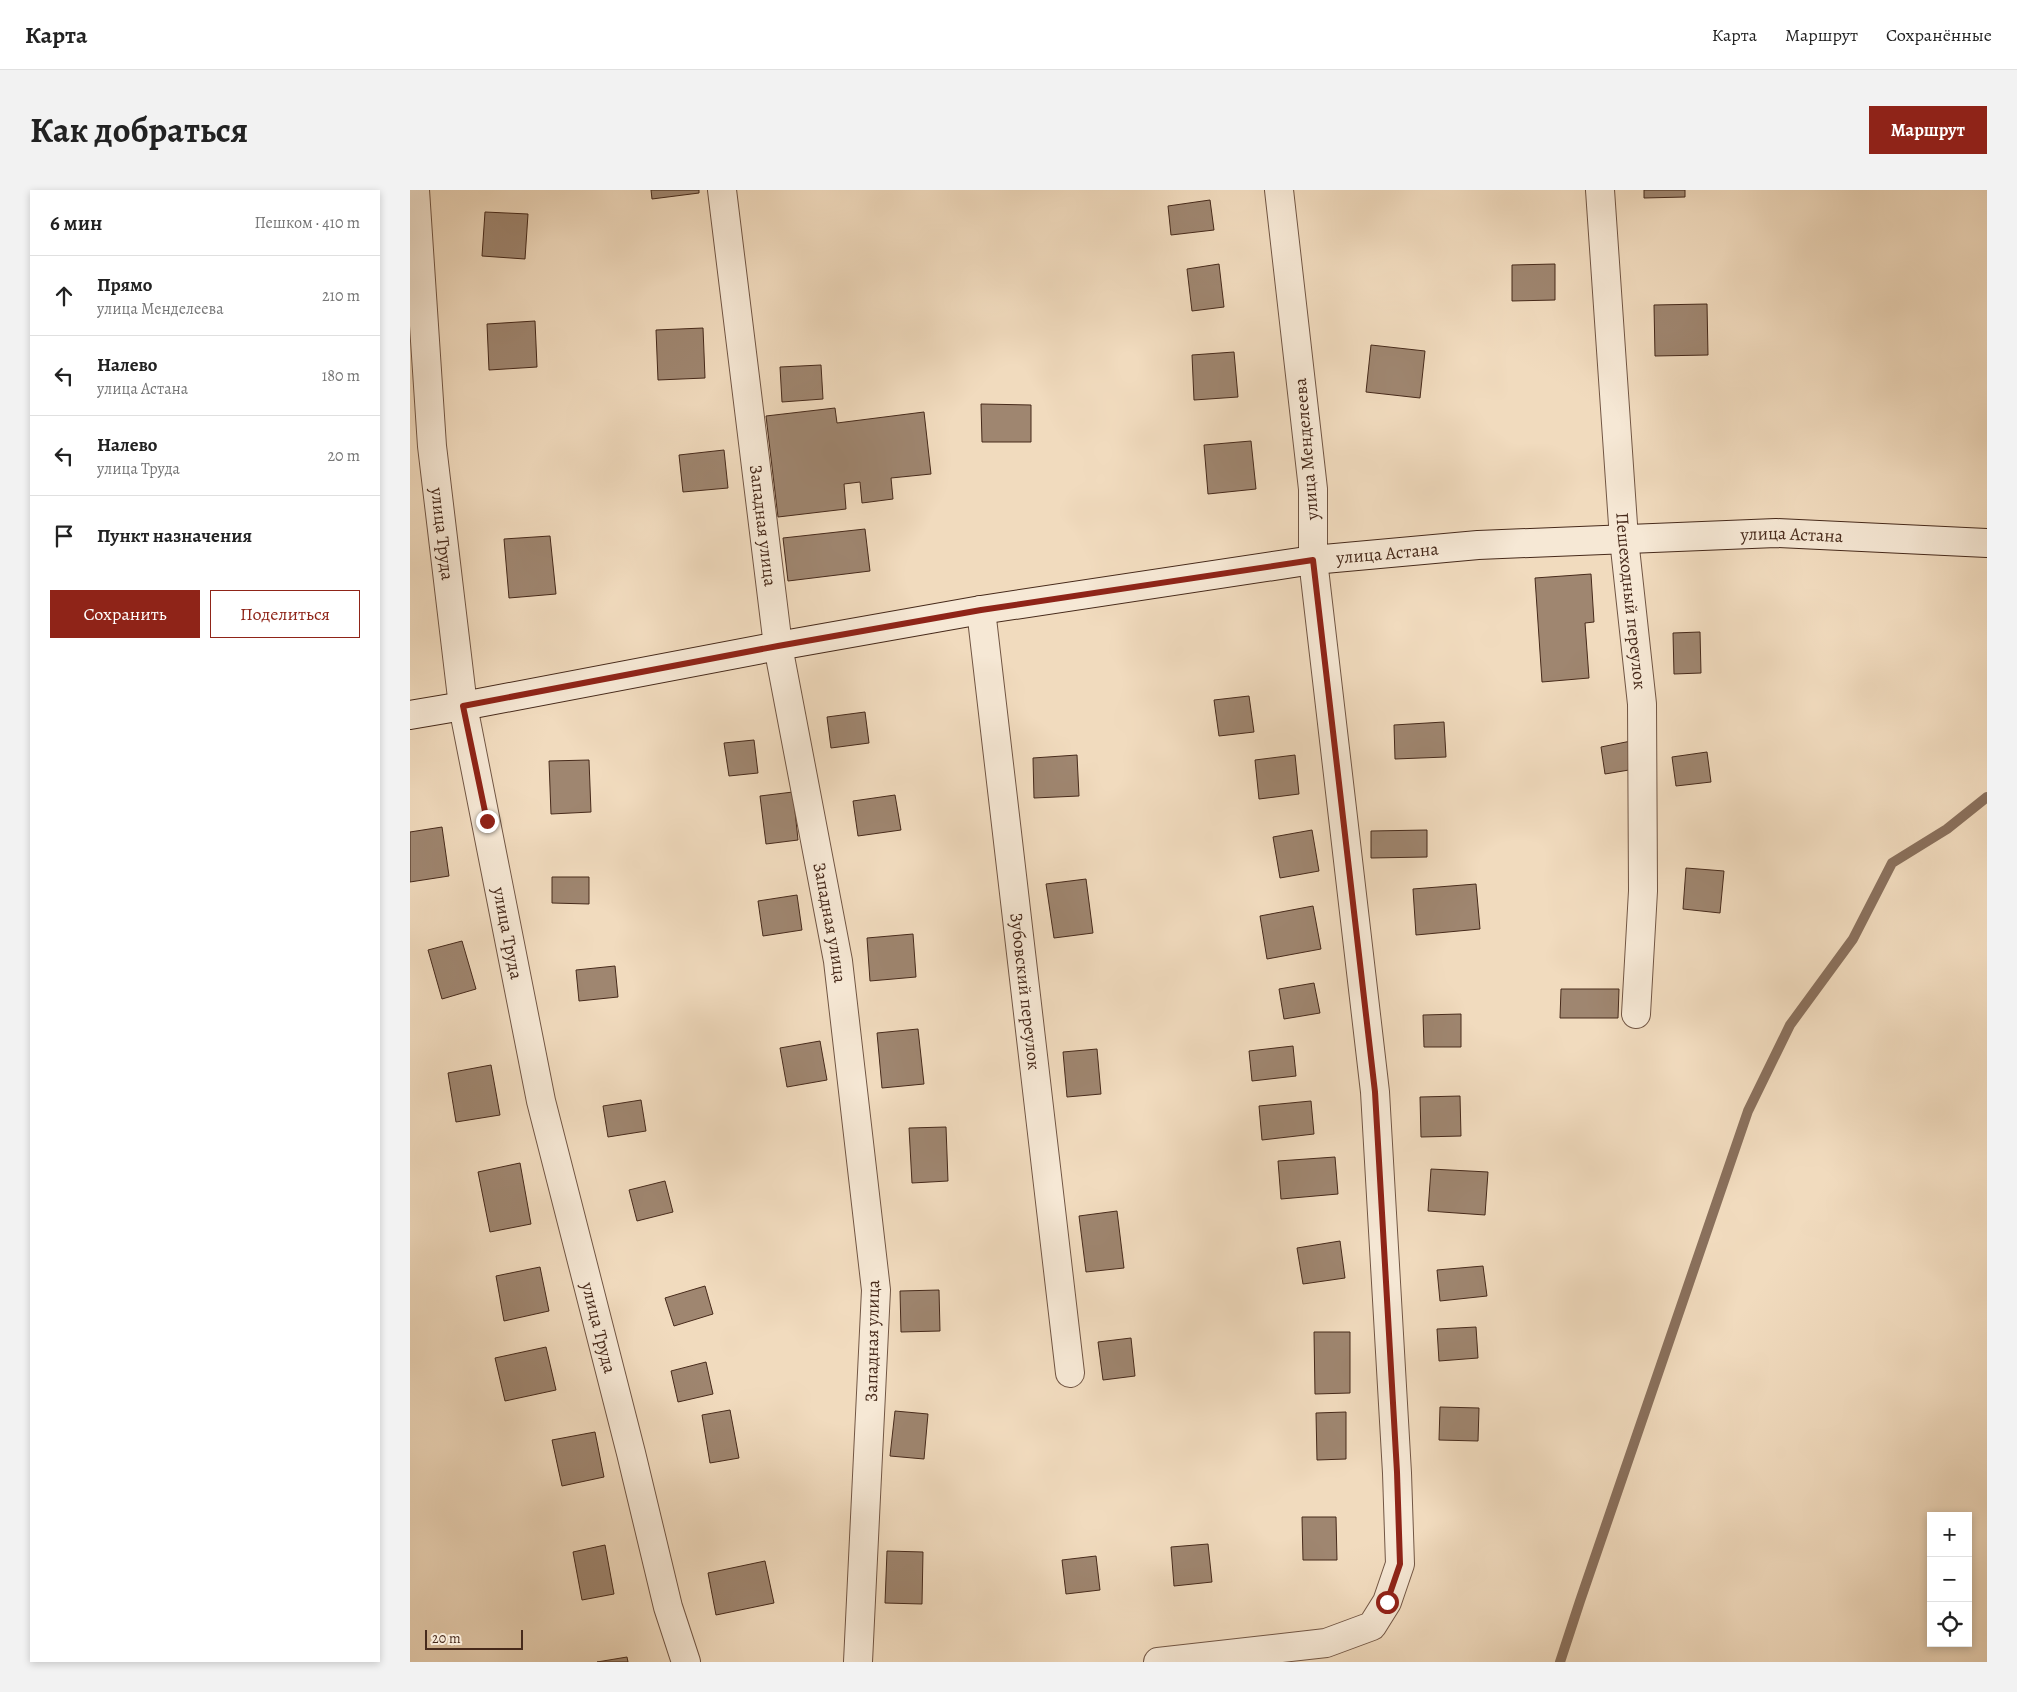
<!DOCTYPE html>
<html lang="ru">
<head>
<meta charset="utf-8">
<style>
  :root { --surface:#fff; --page:#f2f2f2; --text:#222; --muted:#767676; --line:#e0e0e0; --accent:#8f2418 }
  body { margin:0; font-family:Alegreya,serif; background:var(--page); color:var(--text) }
  .controls { position:absolute; right:15px; bottom:15px; display:grid; overflow:hidden; border-radius:0px; box-shadow:0 2px 8px #0003 }
  .controls button { width:45px; height:45px; display:grid; place-items:center; padding:0; border:0; border-bottom:1px solid var(--line); background:var(--surface); color:var(--text); font:25px sans-serif }
  .scale { position:absolute; left:15px; bottom:12px; width:98px; box-sizing:border-box; padding-left:5px; border:2px solid #472a1b; border-top:0; font-size:14px; line-height:18px; white-space:nowrap; color:#472a1b; -webkit-text-stroke:4px #f6e8d5; paint-order:stroke }
  .stop { position:absolute; width:15px; height:15px; margin:-11px; border:4px solid #8f2418; border-radius:50%; background:#fff }
  .stop.end { background:#8f2418; border-color:#fff; box-shadow:0 1px 5px #0008 }
  .list { margin:0; padding:0; list-style:none }
  h2 { display:flex; justify-content:space-between; align-items:center; height:65px; margin:0; padding:0 20px; font-size:21px }
  h2 small { font-size:16px; font-weight:400; color:var(--muted) }
  .list li { display:grid; grid-template-columns:32px 1fr auto; gap:15px; align-items:center; box-sizing:border-box; height:80px; padding:0 20px; border-top:1px solid var(--line) }
  .list b { display:block; font-size:19px; white-space:nowrap }
  .list p { margin:0; font-size:16px; white-space:nowrap; color:var(--muted) }
  .list em { font-size:16px; font-style:normal; color:var(--muted) }
  .actions { display:flex; gap:10px; padding:15px 20px }
  .actions a { flex:1; padding:11px 0; border:1px solid var(--accent); border-radius:0px; text-align:center; font-size:18px; color:var(--accent) }
  .actions .main { background:var(--accent); color:#fff }
  .icon { flex:none; width:28px; height:28px; fill:none; stroke:currentColor; stroke-width:2; stroke-linecap:round; stroke-linejoin:round }
  .map { position:relative; flex:none; width:1577px; height:1472px; overflow:hidden; border-radius:0px }
  header { display:flex; align-items:center; gap:30px; box-sizing:border-box; height:70px; padding:0 25px; background:var(--surface); border-bottom:1px solid var(--line) }
  header strong { font-size:24px }
  nav { display:flex; gap:28px; margin-inline-start:auto; font-size:18px }
  .intro { display:flex; align-items:center; justify-content:space-between; box-sizing:border-box; height:120px; padding:0 30px }
  h1 { margin:0; font-size:35px }
  .button { padding:12px 22px; border-radius:0px; background:var(--accent); color:#fff; font-size:18px; font-weight:700 }
  main { display:flex; gap:30px; padding:0 30px }
  aside { flex:1; background:var(--surface); border-radius:0px; box-shadow:0 2px 8px #0003 }
  .map>svg:first-child { display:block }
  .lines { fill:none; stroke-linecap:round; stroke-linejoin:round }
  .stream { stroke:#8a705c; stroke-width:10 }
  .building { fill:#9f8670; stroke:#472a1b }
  .street-casing { stroke:#725644; stroke-width:30 }
  .secondary-casing { stroke:#472a1b; stroke-width:30 }
  .street { stroke:#f6e8d5; stroke-width:28 }
  .secondary { stroke:#f6e8d5; stroke-width:28 }
  .route { stroke:#8f2418; stroke-width:6 }
  .labels { text-anchor:middle; dominant-baseline:central; stroke-width:4; stroke-linejoin:round; paint-order:stroke }
  .street-label { font-size:18px; fill:#472a1b; stroke:#f6e8d5 }
</style>
</head>
<body>
<header>
<strong>Карта</strong>
<nav><a>Карта</a><a>Маршрут</a><a>Сохранённые</a></nav>
</header>
<div class="intro"><h1>Как добраться</h1><a class="button">Маршрут</a></div>
<main>
<aside>
<h2>6 мин<small>Пешком · 410 m</small></h2>
<ul class="list">
<li><svg class="icon" aria-label="ahead" viewBox="0 0 24 24"><path d="M12 20V5M6 11l6-6 6 6"/></svg><div><b>Прямо</b><p>улица Менделеева</p></div><em>210 m</em></li>
<li><svg class="icon" aria-label="left" viewBox="0 0 24 24"><path d="M17 20v-9H6M10 6l-5 5 5 5"/></svg><div><b>Налево</b><p>улица Астана</p></div><em>180 m</em></li>
<li><svg class="icon" aria-label="left" viewBox="0 0 24 24"><path d="M17 20v-9H6M10 6l-5 5 5 5"/></svg><div><b>Налево</b><p>улица Труда</p></div><em>20 m</em></li>
<li><svg class="icon" aria-label="arrive" viewBox="0 0 24 24"><path d="M6 21V4h12l-3 4 3 4H6"/></svg><div><b>Пункт назначения</b></div></li>
</ul>
<div class="actions"><a class="main">Сохранить</a><a>Поделиться</a></div>
</aside>
<div class="map">
<svg width="1577" height="1472" viewBox="0 0 1577 1472">
  <rect width="100%" height="100%" fill="#f1dbbe"/>
  <filter id="stains"><feTurbulence type="fractalNoise" baseFrequency=".004" numOctaves="4"/><feColorMatrix values="0 0 0 0 .2 0 0 0 0 .09 0 0 0 0 .02 0 0 0 .5 -.17"/></filter>
  <radialGradient id="worn" r=".72"><stop offset=".6" stop-color="#630" stop-opacity="0"/><stop offset="1" stop-color="#630" stop-opacity=".3"/></radialGradient>
  <g class="lines">
    <polyline class="stream" points="1150,1472 1170,1411 1338,921 1380,835 1443,749 1482,673 1537,639 1577,607"/>
  </g>
  <g class="building">
    <polygon points="241,0 289,0 289,3 242,9"/>
    <polygon points="1234,0 1275,0 1275,7 1234,8"/>
    <polygon points="800,10 804,40 761,45 758,16"/>
    <polygon points="75,22 118,24 115,69 72,66"/>
    <polygon points="809,74 814,117 782,121 777,79"/>
    <polygon points="1145,74 1145,110 1102,111 1102,75"/>
    <polygon points="1297,114 1298,165 1245,166 1244,115"/>
    <polygon points="125,131 127,177 79,180 77,134"/>
    <polygon points="293,138 295,188 248,190 246,140"/>
    <polygon points="961,155 1015,161 1010,208 956,202"/>
    <polygon points="824,162 828,207 784,210 782,165"/>
    <polygon points="411,175 413,209 372,212 370,177"/>
    <polygon points="571,214 621,215 621,252 572,252"/>
    <polygon points="425,218 427,233 514,222 521,284 481,288 483,309 452,313 450,292 434,294 436,319 368,327 356,226"/>
    <polygon points="841,251 846,299 798,304 794,255"/>
    <polygon points="314,260 318,298 273,302 269,265"/>
    <polygon points="455,339 460,381 378,391 373,348"/>
    <polygon points="140,346 146,404 99,408 94,349"/>
    <polygon points="1181,384 1184,432 1175,433 1179,488 1132,492 1125,388"/>
    <polygon points="1290,442 1291,483 1264,484 1263,443"/>
    <polygon points="839,506 844,542 809,546 804,510"/>
    <polygon points="455,522 459,553 421,558 417,527"/>
    <polygon points="1034,532 1036,567 985,569 984,535"/>
    <polygon points="344,550 348,583 319,586 314,553"/>
    <polygon points="1221,551 1225,579 1195,584 1191,557"/>
    <polygon points="1297,562 1301,592 1266,596 1262,567"/>
    <polygon points="667,565 669,606 624,608 623,568"/>
    <polygon points="885,565 889,604 849,609 845,570"/>
    <polygon points="179,570 181,622 141,624 139,571"/>
    <polygon points="383,602 388,650 356,654 350,606"/>
    <polygon points="485,605 491,640 448,646 443,611"/>
    <polygon points="32,637 39,686 0,692 0,642"/>
    <polygon points="902,640 909,681 870,688 863,647"/>
    <polygon points="1017,640 1017,667 961,668 961,641"/>
    <polygon points="1276,678 1314,681 1310,723 1273,719"/>
    <polygon points="142,687 179,687 179,714 142,713"/>
    <polygon points="676,689 683,743 644,748 636,694"/>
    <polygon points="1066,694 1070,739 1006,745 1003,699"/>
    <polygon points="387,705 392,740 353,746 348,711"/>
    <polygon points="903,716 911,759 857,769 850,726"/>
    <polygon points="503,744 506,787 460,791 457,748"/>
    <polygon points="52,751 66,799 32,809 18,760"/>
    <polygon points="205,776 208,807 169,811 166,780"/>
    <polygon points="904,793 910,823 874,829 869,799"/>
    <polygon points="1151,799 1209,799 1208,828 1150,828"/>
    <polygon points="1051,824 1051,857 1014,857 1013,825"/>
    <polygon points="508,839 514,894 472,898 467,843"/>
    <polygon points="410,851 417,890 377,897 370,858"/>
    <polygon points="883,856 886,886 842,891 839,861"/>
    <polygon points="687,859 691,904 657,907 653,862"/>
    <polygon points="81,875 90,925 46,932 38,883"/>
    <polygon points="1050,906 1051,946 1011,947 1010,907"/>
    <polygon points="231,910 236,941 198,947 193,916"/>
    <polygon points="901,911 904,944 852,950 849,916"/>
    <polygon points="536,937 538,991 502,993 499,938"/>
    <polygon points="925,967 928,1004 871,1009 868,971"/>
    <polygon points="110,973 121,1034 80,1042 68,982"/>
    <polygon points="1021,979 1078,982 1075,1025 1018,1021"/>
    <polygon points="255,991 263,1022 227,1031 219,1000"/>
    <polygon points="707,1021 714,1078 676,1082 669,1026"/>
    <polygon points="930,1051 935,1088 893,1094 887,1058"/>
    <polygon points="1073,1076 1077,1106 1030,1111 1027,1080"/>
    <polygon points="130,1077 139,1121 94,1131 86,1086"/>
    <polygon points="295,1096 303,1124 264,1136 255,1108"/>
    <polygon points="529,1100 530,1141 491,1142 490,1101"/>
    <polygon points="1066,1137 1068,1168 1029,1171 1027,1139"/>
    <polygon points="904,1142 940,1142 940,1203 905,1204"/>
    <polygon points="721,1148 725,1186 693,1190 688,1152"/>
    <polygon points="136,1157 146,1200 95,1211 85,1168"/>
    <polygon points="296,1172 303,1204 268,1212 261,1181"/>
    <polygon points="1030,1217 1069,1218 1068,1251 1029,1250"/>
    <polygon points="320,1220 329,1268 300,1273 292,1225"/>
    <polygon points="485,1221 518,1224 514,1269 480,1266"/>
    <polygon points="936,1222 936,1269 907,1270 906,1223"/>
    <polygon points="185,1242 194,1287 152,1296 142,1250"/>
    <polygon points="892,1327 926,1327 927,1370 893,1370"/>
    <polygon points="798,1354 802,1392 764,1396 761,1357"/>
    <polygon points="195,1355 204,1404 172,1410 163,1362"/>
    <polygon points="477,1361 513,1362 512,1414 475,1413"/>
    <polygon points="686,1366 690,1400 656,1404 652,1370"/>
    <polygon points="355,1371 364,1413 306,1425 298,1383"/>
    <polygon points="217,1467 218,1472 187,1472"/>
  </g>
  <g class="lines">
    <defs>
      <g id="street">
        <path id="s1" d="M5,0L22,256L53,516L131,911L221,1263L258,1417L276,1472"/>
        <path id="s2" d="M312,0L368,456L428,771L466,1100L448,1472"/>
        <path id="s3" d="M1190,0L1214,349L1232,514L1233,701L1226,824"/>
        <path id="s4" d="M571,420L660,1183"/>
        <polyline points="748,1472 916,1453 962,1436 977,1412 990,1374 987,1283 965,902 903,370 903,299 869,0"/>
      </g>
      <g id="secondary">
        <path id="s5" d="M0,525L53,516L368,456L571,420L903,370L1068,355L1366,343L1577,353"/>
      </g>
    </defs>
    <use href="#street" class="street-casing"/>
    <use href="#secondary" class="secondary-casing"/>
    <use href="#street" class="street"/>
    <use href="#secondary" class="secondary"/>
  </g>
  <g class="lines">
    <polyline class="route" points="77,631 53,516 368,456 571,420 903,370 965,902 987,1282 990,1374 977,1412"/>
  </g>
  <g class="labels">
    <g class="street-label">
      <text transform="translate(896 259) rotate(-95)">улица Менделеева</text>
      <text stroke="none"><textPath href="#s2" startOffset="338">Западная улица</textPath></text>
      <text stroke="none"><textPath href="#s1" startOffset="345">улица Труда</textPath></text>
      <text stroke="none"><textPath href="#s5" startOffset="1396">улица Астана</textPath></text>
      <text stroke="none"><textPath href="#s5" startOffset="991">улица Астана</textPath></text>
      <text stroke="none"><textPath href="#s3" startOffset="412">Пешеходный переулок</textPath></text>
      <text stroke="none"><textPath href="#s2" startOffset="741">Западная улица</textPath></text>
      <text stroke="none"><textPath href="#s1" startOffset="750">улица Труда</textPath></text>
      <text stroke="none"><textPath href="#s4" startOffset="384">Зубовский переулок</textPath></text>
      <text stroke="none"><textPath href="#s1" startOffset="1155">улица Труда</textPath></text>
      <text transform="translate(462 1151) rotate(-89)">Западная улица</text>
    </g>
  </g>
  <rect width="100%" height="100%" filter="url(#stains)"/>
  <rect width="100%" height="100%" fill="url(#worn)"/>
</svg>
<div class="controls">
<button>+</button>
<button>−</button>
<button><svg class="icon" aria-label="locate" viewBox="0 0 24 24"><circle cx="12" cy="12" r="6"/><path d="M12 2v4M12 18v4M2 12h4M18 12h4"/></svg></button>
</div>
<div class="scale">20 m</div>
<div class="stop" style="left:977px;top:1412px"></div>
<div class="stop end" style="left:77px;top:631px"></div>
</div>
</main>
</body>
</html>
